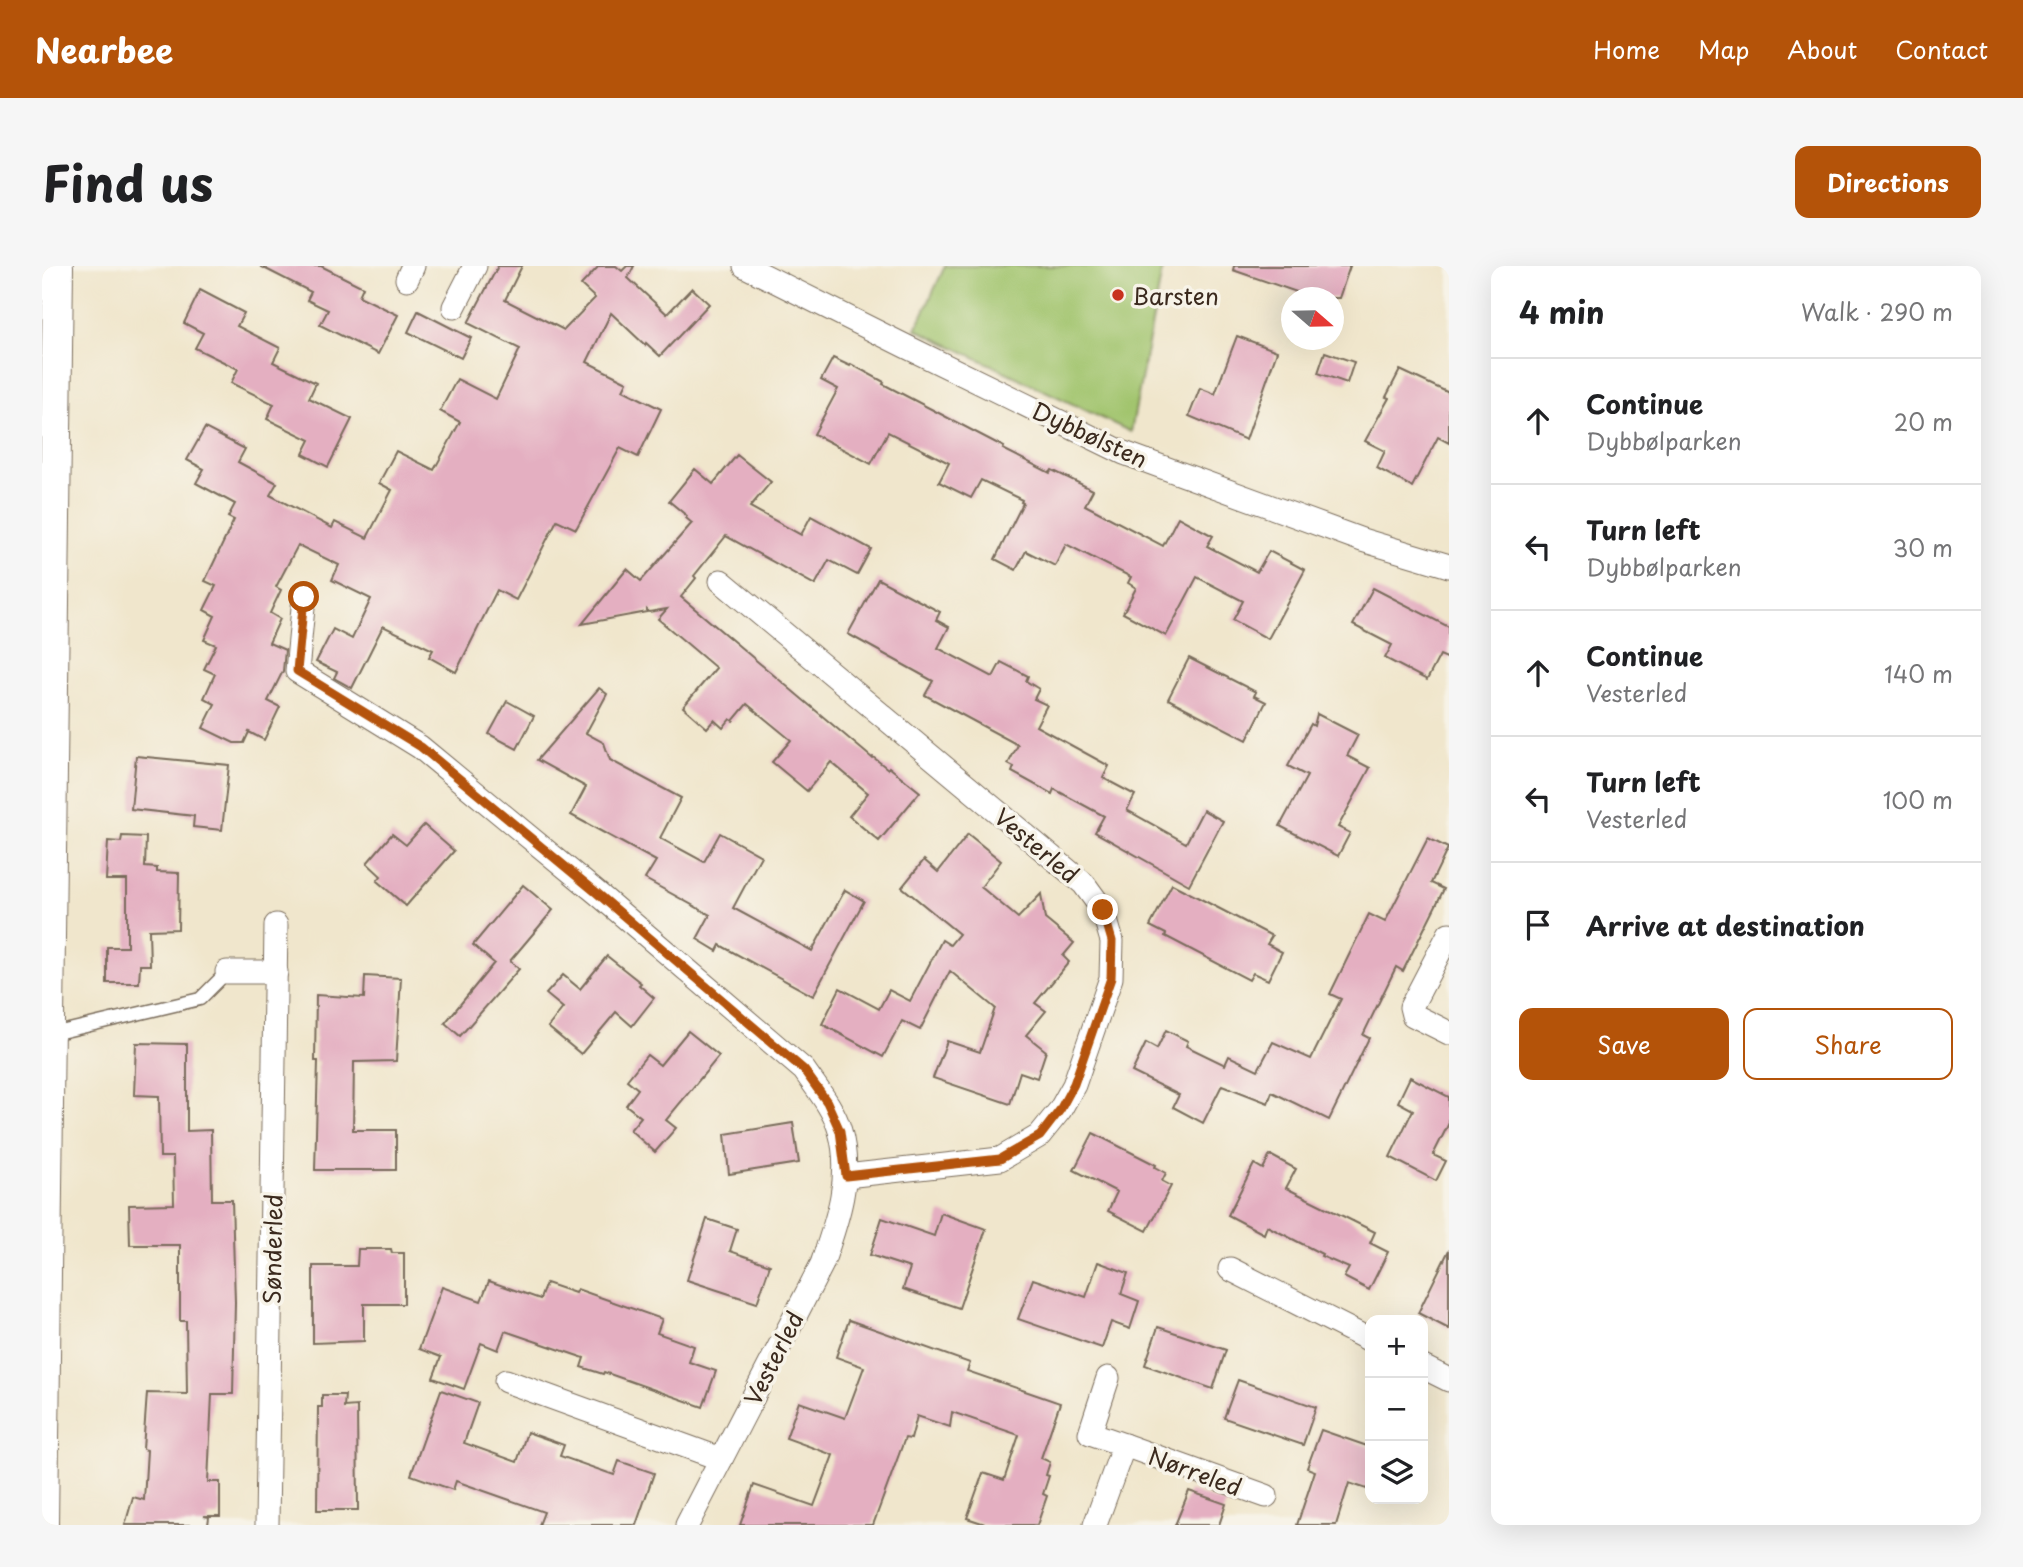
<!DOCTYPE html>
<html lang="en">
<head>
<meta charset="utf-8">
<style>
  :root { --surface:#fff; --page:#f6f6f6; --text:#202124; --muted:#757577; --line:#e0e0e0; --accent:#b45309 }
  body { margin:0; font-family:"Playpen Sans",sans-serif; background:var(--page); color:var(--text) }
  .controls { position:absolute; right:21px; bottom:21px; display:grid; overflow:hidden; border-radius:14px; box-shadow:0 7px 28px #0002 }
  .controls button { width:63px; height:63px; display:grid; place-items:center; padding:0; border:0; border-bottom:2px solid var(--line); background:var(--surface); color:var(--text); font:35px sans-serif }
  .compass { position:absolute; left:1239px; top:21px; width:63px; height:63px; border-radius:50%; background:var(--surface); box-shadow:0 7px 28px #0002; rotate:110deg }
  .stop { position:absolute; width:21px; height:21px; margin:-16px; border:5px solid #b45309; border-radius:50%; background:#fff }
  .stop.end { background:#b45309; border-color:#fff; box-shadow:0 2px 7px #0008 }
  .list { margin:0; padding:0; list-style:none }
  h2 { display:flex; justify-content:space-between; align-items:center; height:91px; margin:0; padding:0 28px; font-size:30px }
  h2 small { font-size:23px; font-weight:400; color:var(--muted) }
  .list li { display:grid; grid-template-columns:46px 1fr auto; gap:21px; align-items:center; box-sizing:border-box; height:126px; padding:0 28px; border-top:2px solid var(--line) }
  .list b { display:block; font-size:26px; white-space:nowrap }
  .list p { margin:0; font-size:23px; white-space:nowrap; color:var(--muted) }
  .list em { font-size:23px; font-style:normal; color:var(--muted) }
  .actions { display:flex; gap:14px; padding:21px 28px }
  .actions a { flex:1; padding:16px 0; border:2px solid var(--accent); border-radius:14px; text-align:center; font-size:24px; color:var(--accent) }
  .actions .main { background:var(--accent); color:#fff }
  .icon { flex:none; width:38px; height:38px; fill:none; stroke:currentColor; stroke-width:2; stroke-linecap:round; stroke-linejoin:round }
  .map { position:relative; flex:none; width:1407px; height:1259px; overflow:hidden; border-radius:14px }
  header { display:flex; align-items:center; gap:42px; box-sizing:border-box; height:98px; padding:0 35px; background:var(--accent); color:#fff }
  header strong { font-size:33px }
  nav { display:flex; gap:38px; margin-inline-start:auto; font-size:24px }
  .intro { display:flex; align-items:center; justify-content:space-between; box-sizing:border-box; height:168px; padding:0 42px }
  h1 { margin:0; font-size:49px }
  .button { padding:18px 32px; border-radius:14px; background:var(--accent); color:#fff; font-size:24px; font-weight:700 }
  main { display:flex; gap:42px; padding:0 42px }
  aside { flex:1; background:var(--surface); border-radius:14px; box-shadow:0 7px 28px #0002 }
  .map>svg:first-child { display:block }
  .green { fill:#a1c46d; stroke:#6e7746; stroke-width:2 }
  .building { fill:#e4afc1 }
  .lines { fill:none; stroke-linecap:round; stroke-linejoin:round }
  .service-casing { stroke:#7a6c5b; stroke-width:15 }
  .minor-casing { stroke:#7a6c5b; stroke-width:25 }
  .tertiary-casing { stroke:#7a6c5b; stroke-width:32 }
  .service { stroke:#fff; stroke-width:12 }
  .minor { stroke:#fff; stroke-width:23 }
  .tertiary { stroke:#fff; stroke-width:30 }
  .route { stroke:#b45309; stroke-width:9 }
  .poi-dot { fill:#c8321e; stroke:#f7f3e8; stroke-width:2.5 }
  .labels { text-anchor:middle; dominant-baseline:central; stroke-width:7; stroke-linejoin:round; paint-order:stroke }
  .poi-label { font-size:23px; fill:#3b2a1e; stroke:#f7f3e8; text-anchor:start }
  .street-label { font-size:23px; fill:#3b2a1e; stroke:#f7f3e8 }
</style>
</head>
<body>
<header>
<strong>Nearbee</strong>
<nav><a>Home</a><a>Map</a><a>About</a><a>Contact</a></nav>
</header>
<div class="intro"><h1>Find us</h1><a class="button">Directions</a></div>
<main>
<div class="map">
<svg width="1407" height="1259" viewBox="0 0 1407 1259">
  <rect width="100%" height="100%" fill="#f7f3e8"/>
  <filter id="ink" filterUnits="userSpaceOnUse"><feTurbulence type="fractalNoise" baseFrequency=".0143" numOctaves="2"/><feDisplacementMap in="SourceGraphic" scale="14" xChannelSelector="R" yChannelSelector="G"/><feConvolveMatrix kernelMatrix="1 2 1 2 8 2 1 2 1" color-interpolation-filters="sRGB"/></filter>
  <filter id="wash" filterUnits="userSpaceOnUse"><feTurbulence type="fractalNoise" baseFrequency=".00686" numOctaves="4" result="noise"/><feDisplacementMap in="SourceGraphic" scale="28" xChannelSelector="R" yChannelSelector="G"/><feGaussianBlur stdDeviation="1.57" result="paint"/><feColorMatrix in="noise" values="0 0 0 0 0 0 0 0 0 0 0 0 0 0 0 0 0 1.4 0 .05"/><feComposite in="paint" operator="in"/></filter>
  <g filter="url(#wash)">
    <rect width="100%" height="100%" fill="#f0e6cc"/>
    <polygon class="green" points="903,0 1121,0 1089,166 874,63"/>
    <g id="blocks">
      <g class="building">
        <polygon points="218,0 279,0 321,21 317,30 356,49 336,88 278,59 286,44 265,34 269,26"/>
        <polygon points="456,0 480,0 463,34 522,64 553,32 539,19 557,0 574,0 580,5 585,0 592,0 586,12 625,48 650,22 667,38 618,90 604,77 603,79 569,47 545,96 585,116 581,124 619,143 596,191 578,182 534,263 515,254 474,334 455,324 414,406 387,391 391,384 341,360 310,422 292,412 295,406 274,396 291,363 310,373 329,333 290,314 297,299 256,279 234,321 239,324 228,347 238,353 227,377 243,384 241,405 226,435 238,441 222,474 207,466 202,477 192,477 161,462 173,438 162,432 173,408 162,403 174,379 162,374 173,350 162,344 174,320 163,315 192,254 186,251 193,238 154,217 162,203 145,194 163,162 203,183 196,196 235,217 228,229 290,262 293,256 325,272 350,224 337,217 354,185 392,204 418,156 398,145 415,113 454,133 478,83 426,57"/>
        <polygon points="1192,0 1308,0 1297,32 1272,32 1191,4"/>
        <polygon points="158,24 202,47 195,60 238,82 231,96 274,117 267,132 310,153 286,201 261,188 268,174 225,153 232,138 189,117 196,103 153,82 161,67 142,57"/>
        <polygon points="376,45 429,72 419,92 366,66"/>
        <polygon points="1195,70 1235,85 1204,174 1147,150 1158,122 1173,128"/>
        <polygon points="1283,86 1312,96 1305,117 1276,107"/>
        <polygon points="791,92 808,100 809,98 842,116 841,118 962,181 961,183 1008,207 1010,204 1051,224 1043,239 1121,280 1136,251 1171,270 1165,280 1215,306 1227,285 1263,304 1226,373 1191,354 1201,335 1155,311 1124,370 1081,347 1094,322 1086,317 1089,311 1024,278 1013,300 984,285 974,304 953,293 981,237 979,236 980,234 939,214 929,232 897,216 907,197 846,166 829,198 772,168 796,123 779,114"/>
        <polygon points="1358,104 1407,127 1407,177 1396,171 1370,221 1335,202 1343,185 1323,175 1347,132 1344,131"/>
        <polygon points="695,189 729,216 708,241 759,269 769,250 829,283 815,309 787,294 773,319 684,270 652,310 654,312 639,331 830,492 831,491 846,503 847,501 878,526 837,575 807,550 826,527 789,496 765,525 730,496 749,474 705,438 691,455 688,453 681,462 672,454 665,462 641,441 674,402 616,353 625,343 607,346 605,344 605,346 540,358 585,303 599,315 650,257 644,252 645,250 627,235 653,203 671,218"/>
        <polygon points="836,313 898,346 894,354 907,361 896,382 951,411 959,396 986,410 984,415 997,423 992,433 1005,439 994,460 1067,500 1061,512 1093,529 1085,544 1144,577 1161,544 1181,555 1147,619 1053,566 1062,550 1012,523 1010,528 970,506 972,501 966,498 976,479 883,429 891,415 806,368"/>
        <polygon points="1331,322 1407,361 1407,393 1398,389 1385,414 1343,392 1350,379 1311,359"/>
        <polygon points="1147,392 1214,426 1212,430 1224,436 1205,474 1126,433"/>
        <polygon points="557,422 565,428 544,467 562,477 568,494 639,532 618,572 662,596 678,567 719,590 691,642 770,685 803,624 822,635 771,730 678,679 675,685 655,673 668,649 603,613 614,595 529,549 544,521 495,494"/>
        <polygon points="465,435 492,450 475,483 447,468"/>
        <polygon points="1275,448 1316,469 1305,490 1328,502 1296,561 1308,567 1296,590 1238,560 1265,510 1246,500 1269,458 1272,460"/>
        <polygon points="94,490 187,499 180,564 151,561 152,550 89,543"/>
        <polygon points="382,559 412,585 364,640 335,615 339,610 325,597 350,568 364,579"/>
        <polygon points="926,568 959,595 939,621 976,652 999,628 1003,653 1032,677 1021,690 1027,696 993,737 1004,745 984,769 1004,785 995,812 978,806 968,838 891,812 905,775 938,786 953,742 908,705 878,764 860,755 841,791 780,758 798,722 837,743 847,724 868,735 900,674 908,679 917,668 860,621 882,594 896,606"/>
        <polygon points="80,570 104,571 103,601 115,602 115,606 137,607 136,663 107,664 108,699 98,699 97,717 65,717 65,681 85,681 85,614 64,614 66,575 79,576"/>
        <polygon points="1386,572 1406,582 1389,617 1402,623 1361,705 1354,701 1321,769 1327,772 1287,854 1230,826 1226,837 1180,819 1161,857 1131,841 1137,829 1090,806 1104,777 1115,783 1124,764 1146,775 1144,780 1183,799 1187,790 1216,804 1231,776 1269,793 1299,733 1288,728 1327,648 1343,656"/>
        <polygon points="1130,618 1230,670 1225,678 1240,686 1226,714 1211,707 1207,714 1123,670 1124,668 1108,660"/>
        <polygon points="481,619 511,644 468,695 477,703 418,770 403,757 452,697 431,679"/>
        <polygon points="565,690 599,717 597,719 612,732 590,760 574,746 539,788 506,761 521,742 504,728 521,709 538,723"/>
        <polygon points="323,710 359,712 354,795 312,796 311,864 354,864 354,904 273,904 276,795 273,795 274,729 322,732"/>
        <polygon points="646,765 677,790 624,854 634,862 613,886 588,864 599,851 584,839 596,823 585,814 605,789 618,799"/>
        <polygon points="94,777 145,778 145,865 169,864 170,934 190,934 193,1036 191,1128 170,1128 166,1216 178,1216 178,1250 162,1250 167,1251 166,1259 83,1259 91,1231 102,1234 105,1184 101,1183 105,1127 145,1128 144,1055 138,1055 138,979 88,979 87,939 132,938 131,891 118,891 117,830 92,829"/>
        <polygon points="1368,811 1407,831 1407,857 1391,889 1404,895 1394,915 1348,891 1371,844 1356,836"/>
        <polygon points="751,857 757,897 687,908 683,868"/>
        <polygon points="1051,867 1114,899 1113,901 1124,907 1120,915 1129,920 1105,965 1066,945 1075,926 1032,904"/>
        <polygon points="1228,889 1254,903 1244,922 1333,966 1328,977 1346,986 1327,1024 1302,1011 1307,1002 1279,990 1280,988 1225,960 1222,968 1186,949 1212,898 1221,903"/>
        <polygon points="899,947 944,963 917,1042 861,1023 868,1002 828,989 840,952 892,970"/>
        <polygon points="665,953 695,963 688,985 728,999 715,1037 645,1014"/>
        <polygon points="316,983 349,983 350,987 362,987 362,1038 322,1038 322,1075 271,1077 271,1000 315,1000"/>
        <polygon points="1407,984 1407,1063 1376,1047"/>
        <polygon points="1056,996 1086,1007 1079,1028 1097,1035 1088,1063 1069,1056 1060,1082 976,1053 991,1013 1044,1031"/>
        <polygon points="447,1015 498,1033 504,1017 533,1027 535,1023 620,1053 615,1067 652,1080 647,1096 674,1105 661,1141 562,1106 561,1108 539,1101 542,1092 463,1065 456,1084 439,1077 422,1123 391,1112 399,1091 377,1083 400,1021 439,1035"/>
        <polygon points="807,1054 928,1097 925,1105 1018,1137 999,1192 1008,1196 1004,1209 1007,1210 1001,1228 1005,1230 995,1259 946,1259 925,1252 941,1207 962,1214 977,1169 910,1146 908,1161 875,1150 869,1173 863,1172 831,1259 698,1259 712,1219 772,1240 791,1189 744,1172 757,1136 803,1152 822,1101 794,1091"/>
        <polygon points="1116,1061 1184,1084 1171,1123 1103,1099"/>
        <polygon points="1196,1114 1274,1141 1261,1179 1182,1152"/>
        <polygon points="399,1124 436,1137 422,1177 475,1196 485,1166 522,1179 518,1190 572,1209 577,1195 612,1207 594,1259 497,1259 502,1246 414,1215 411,1224 369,1209"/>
        <polygon points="280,1129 303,1129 302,1141 315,1140 316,1244 275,1244 276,1141 280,1141"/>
        <polygon points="1279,1164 1328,1181 1328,1224 1307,1217 1294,1259 1255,1259 1273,1205 1265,1202"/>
        <polygon points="1147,1225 1184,1238 1177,1259 1133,1259"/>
      </g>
    </g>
  </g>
  <g filter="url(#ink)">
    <use href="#blocks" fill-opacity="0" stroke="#7a6c5b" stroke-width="2"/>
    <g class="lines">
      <defs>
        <polyline id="service" points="6,769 158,733 185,706"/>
        <g id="minor">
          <polyline points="703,0 863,80 1082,187 1320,274 1407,300"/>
          <polyline points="365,13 371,0"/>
          <polyline points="412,41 433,0"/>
          <polyline points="679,315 1042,618 1061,644 1070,675 1069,712 1032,819 1018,844 997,870 958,893 804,910"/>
          <path d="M262,331L255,405L378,481L555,627L762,804C775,823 792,843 798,865C811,911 795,955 780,998L645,1259"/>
          <polyline points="1407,668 1369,741 1371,749 1407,767"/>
          <polyline points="185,706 234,706"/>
          <polyline points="1188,1003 1328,1074"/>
          <polyline points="1381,1101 1407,1114"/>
          <polyline points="464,1115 679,1193"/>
          <polyline points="1082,1179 1224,1230"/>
          <polyline points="225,1259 234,659"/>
          <polyline points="1053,1259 1082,1179 1048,1167 1066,1112"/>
        </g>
        <polyline id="tertiary" points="1,1259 16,0"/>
      </defs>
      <use href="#service" class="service-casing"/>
      <use href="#minor" class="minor-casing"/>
      <use href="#tertiary" class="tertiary-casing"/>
      <use href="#service" class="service"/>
      <use href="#minor" class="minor"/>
      <use href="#tertiary" class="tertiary"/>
    </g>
  </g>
  <g class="lines" filter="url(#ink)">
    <polyline class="route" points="262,331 255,405 379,481 555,627 762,804 785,836 798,865 804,910 958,893 998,870 1018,844 1032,818 1069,712 1070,675 1061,644"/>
  </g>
  <circle class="poi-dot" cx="1076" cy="29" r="7"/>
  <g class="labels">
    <g class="poi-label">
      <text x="1090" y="29">Barsten</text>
    </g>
    <g class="street-label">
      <text transform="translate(1048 168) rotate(25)">Dybbølsten</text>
      <text transform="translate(995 579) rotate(40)">Vesterled</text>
      <text transform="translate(230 983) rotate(-89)">Sønderled</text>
      <text transform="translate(731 1092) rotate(-63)">Vesterled</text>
      <text transform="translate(1153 1205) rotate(20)">Nørreled</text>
    </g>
  </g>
</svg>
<div class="controls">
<button>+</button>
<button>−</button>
<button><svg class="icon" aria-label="layers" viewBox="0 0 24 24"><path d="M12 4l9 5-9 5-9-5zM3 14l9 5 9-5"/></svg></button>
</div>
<svg class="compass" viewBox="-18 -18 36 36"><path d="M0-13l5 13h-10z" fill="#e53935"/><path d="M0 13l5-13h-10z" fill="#757577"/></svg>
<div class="stop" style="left:262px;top:331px"></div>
<div class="stop end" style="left:1061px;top:644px"></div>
</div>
<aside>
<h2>4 min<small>Walk · 290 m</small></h2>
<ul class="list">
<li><svg class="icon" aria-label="ahead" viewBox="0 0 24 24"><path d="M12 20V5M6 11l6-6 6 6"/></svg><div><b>Continue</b><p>Dybbølparken</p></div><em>20 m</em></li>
<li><svg class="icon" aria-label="left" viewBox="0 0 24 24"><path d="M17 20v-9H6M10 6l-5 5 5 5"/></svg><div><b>Turn left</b><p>Dybbølparken</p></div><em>30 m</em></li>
<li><svg class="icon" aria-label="ahead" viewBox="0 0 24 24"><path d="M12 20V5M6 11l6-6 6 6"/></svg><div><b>Continue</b><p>Vesterled</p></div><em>140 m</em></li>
<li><svg class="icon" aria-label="left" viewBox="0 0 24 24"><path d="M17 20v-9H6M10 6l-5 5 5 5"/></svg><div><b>Turn left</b><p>Vesterled</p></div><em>100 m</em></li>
<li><svg class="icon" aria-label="arrive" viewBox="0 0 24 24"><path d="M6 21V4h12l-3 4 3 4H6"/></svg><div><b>Arrive at destination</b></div></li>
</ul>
<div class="actions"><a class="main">Save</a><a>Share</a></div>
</aside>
</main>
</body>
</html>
